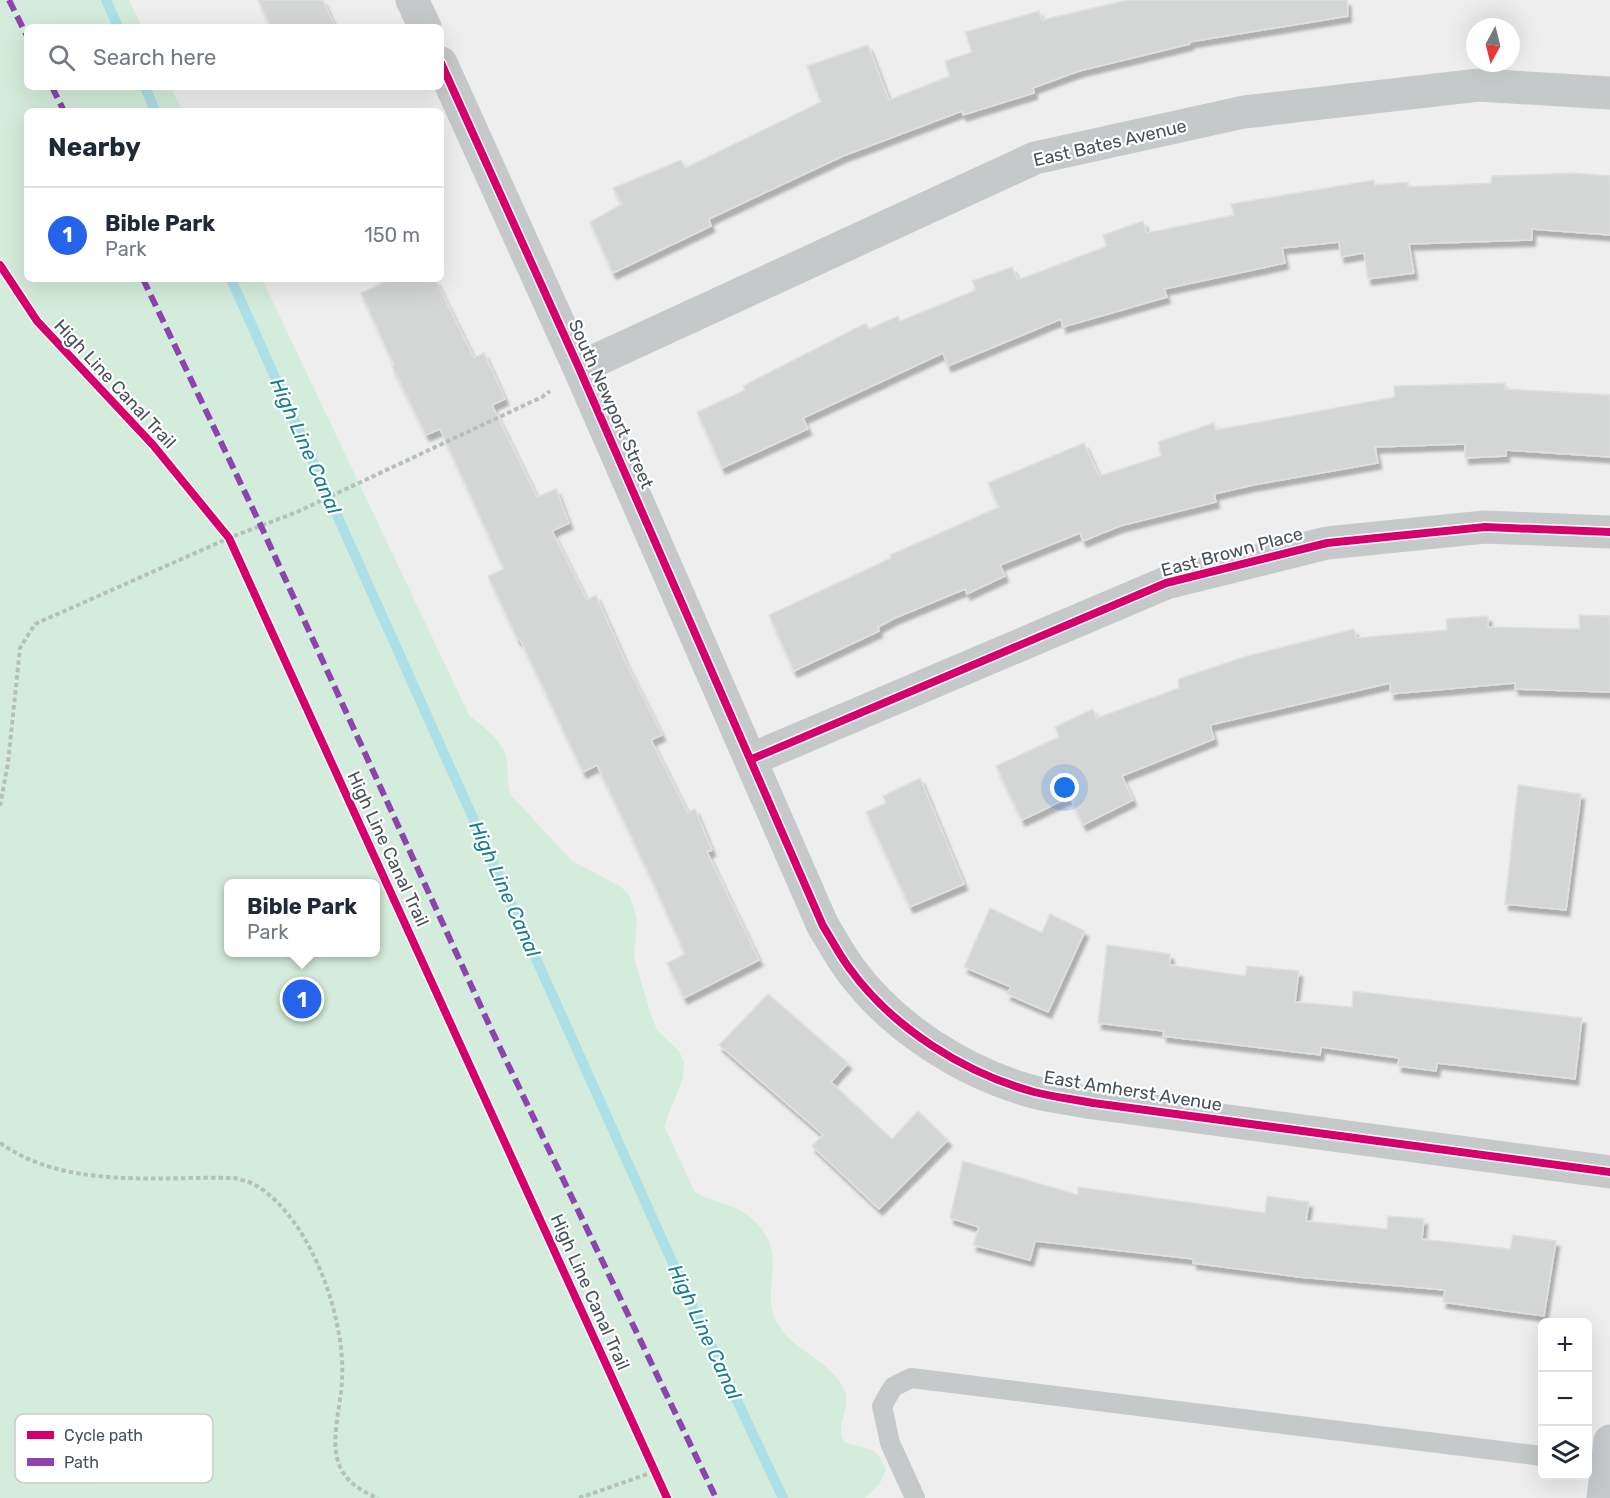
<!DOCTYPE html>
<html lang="en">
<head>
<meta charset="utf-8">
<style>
  :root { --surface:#fff; --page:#f6f6f7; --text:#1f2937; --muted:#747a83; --line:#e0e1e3; --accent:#2563eb }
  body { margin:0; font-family:Rubik,sans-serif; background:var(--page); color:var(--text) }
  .controls { position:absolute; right:18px; bottom:18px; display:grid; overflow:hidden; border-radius:9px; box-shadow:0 6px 24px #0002 }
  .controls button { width:54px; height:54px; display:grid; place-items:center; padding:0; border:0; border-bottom:2px solid var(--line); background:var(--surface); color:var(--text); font:30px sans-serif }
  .compass { position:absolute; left:1466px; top:18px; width:54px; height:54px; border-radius:50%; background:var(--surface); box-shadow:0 6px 24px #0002; rotate:187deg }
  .you { position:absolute; left:1065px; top:788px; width:21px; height:21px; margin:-15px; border:4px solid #fff; border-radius:50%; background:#1a73e8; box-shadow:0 0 0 9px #1a73e833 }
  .badge { display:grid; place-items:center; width:39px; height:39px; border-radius:50%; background:var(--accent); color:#fff; font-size:20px; font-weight:700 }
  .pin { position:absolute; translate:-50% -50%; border:3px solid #fff; box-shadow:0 2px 6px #0006 }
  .popup { position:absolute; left:224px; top:879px; width:156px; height:78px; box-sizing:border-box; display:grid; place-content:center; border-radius:9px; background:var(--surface); filter:drop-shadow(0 2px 4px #0005); font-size:20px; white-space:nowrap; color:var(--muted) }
  .popup b { font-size:22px; color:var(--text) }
  .popup::after { content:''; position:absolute; left:50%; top:100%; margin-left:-12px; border:12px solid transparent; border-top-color:var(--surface) }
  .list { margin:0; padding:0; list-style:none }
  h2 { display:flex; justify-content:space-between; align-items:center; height:78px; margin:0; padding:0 24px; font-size:26px }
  h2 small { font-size:20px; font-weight:400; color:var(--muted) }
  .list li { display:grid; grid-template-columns:39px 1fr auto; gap:18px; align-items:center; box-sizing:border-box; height:96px; padding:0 24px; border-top:2px solid var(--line) }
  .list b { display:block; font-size:22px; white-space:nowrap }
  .list p { margin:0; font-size:20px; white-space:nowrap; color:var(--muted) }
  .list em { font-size:20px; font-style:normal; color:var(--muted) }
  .icon { flex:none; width:33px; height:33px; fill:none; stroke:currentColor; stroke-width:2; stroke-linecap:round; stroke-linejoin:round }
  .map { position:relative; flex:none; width:1610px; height:1498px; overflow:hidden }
  .search { position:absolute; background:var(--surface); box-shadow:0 6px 24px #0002; left:24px; top:24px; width:420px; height:66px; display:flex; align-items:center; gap:15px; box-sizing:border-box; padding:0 21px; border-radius:9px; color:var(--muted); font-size:22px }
  .panel { position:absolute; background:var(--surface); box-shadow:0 6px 24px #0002; left:24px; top:108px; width:420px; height:174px; border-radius:9px }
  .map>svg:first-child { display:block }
  .green { fill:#d4ecdb; fill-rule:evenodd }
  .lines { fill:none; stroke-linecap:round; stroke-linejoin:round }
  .stream { stroke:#acdfe6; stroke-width:10 }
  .building { fill:#d4d6d6; stroke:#dfe0e1; stroke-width:1.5; filter:url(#shadow) }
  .path { stroke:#b5c0bc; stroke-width:4; stroke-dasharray:4.5 3; stroke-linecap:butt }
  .service { stroke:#c6c9c9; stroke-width:20 }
  .minor { stroke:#c6c9c9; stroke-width:33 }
  .secondary { stroke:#c6c9cb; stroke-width:33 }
  .quiet { stroke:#8e44ad; stroke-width:6; stroke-dasharray:12 6; stroke-linecap:butt }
  .cycleway-casing { stroke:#fff; stroke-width:11 }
  .cycleway { stroke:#d6006c; stroke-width:8 }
  .labels { text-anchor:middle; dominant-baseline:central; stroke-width:4.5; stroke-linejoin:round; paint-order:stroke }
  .street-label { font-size:18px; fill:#475258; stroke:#fff }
  .water-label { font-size:20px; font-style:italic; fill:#187e8b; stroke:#fff }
  .key { fill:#fff; stroke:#c8cbcd; stroke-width:1.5 }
  .key-label { font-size:16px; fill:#475258 }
</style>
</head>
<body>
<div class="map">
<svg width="1610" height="1498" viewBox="0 0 1610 1498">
  <defs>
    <filter id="shadow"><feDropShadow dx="3.5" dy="6" stdDeviation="1.5" flood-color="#0004"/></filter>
  </defs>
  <rect width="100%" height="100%" fill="#eee"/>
  <path class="green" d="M0,0H129L142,27H27V87H171L182,111H27V279H262L469,715C483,727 506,742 507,762C508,774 507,784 511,795L572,861L620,886L630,896L637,920L634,957L651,1015L657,1030L679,1051L684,1062L683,1078L664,1126L695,1192C711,1202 731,1203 746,1214C797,1252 755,1289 779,1326C795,1352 831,1361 844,1389C853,1408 834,1424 844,1442C866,1451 876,1443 886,1470L880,1483L865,1498H0ZM228,884H376V952H228Z"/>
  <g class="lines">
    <g class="stream">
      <polyline points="106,0 118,27"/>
      <polyline points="145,87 155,111"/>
      <polyline points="231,279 683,1286 783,1498"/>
    </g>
  </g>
  <g class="building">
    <polygon points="258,0 323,0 335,27 271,27"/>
    <polygon points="1127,0 1347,0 1348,16 1189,42 1190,44 1079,71 1033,88 1034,93 963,115 962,111 843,156 709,219 711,226 613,273 590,222 622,204 613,188 681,160 685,168 821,102 807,66 868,45 889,100 950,76 945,61 972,52 965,32 1039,11 1042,20"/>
    <polygon points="1574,173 1610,176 1610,235 1532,229 1532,240 1409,244 1414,273 1368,279 1364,253 1341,257 1339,242 1282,248 1285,263 1164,289 1167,297 1063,327 1061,319 948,366 943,353 803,418 808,429 722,468 697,412 745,390 743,386 866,323 869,329 898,316 900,321 976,290 972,281 1012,267 1018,280 1107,246 1103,235 1143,221 1147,233 1234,215 1231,204 1374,180 1375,185 1408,182 1408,187 1491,183 1492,176"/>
    <polygon points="391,279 435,279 474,358 484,353 505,399 492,405 537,497 556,489 569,523 552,531 587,600 596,595 625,661 662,735 651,740 688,813 695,809 712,850 707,852 759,960 684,998 667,963 685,954 651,878 597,765 583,772 520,639 518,640 488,576 504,569 440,429 426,435 392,366 394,365 361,293"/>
    <polygon points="1505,383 1505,389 1610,395 1610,457 1506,450 1506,456 1465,458 1465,444 1375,447 1378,463 1253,485 1214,494 1216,502 1120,526 1083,541 1080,533 1000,565 1005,576 967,594 965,589 895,618 878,627 879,631 794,671 769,615 891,558 890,555 999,507 988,483 1084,443 1099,476 1161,456 1158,442 1214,423 1216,430 1395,397 1394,386"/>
    <polygon points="1579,615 1610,616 1610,692 1515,689 1515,683 1391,694 1390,683 1210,725 1214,739 1122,776 1133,800 1083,825 1070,797 1022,820 996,766 1059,737 1055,727 1093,709 1097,718 1179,688 1178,679 1247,656 1354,629 1356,638 1447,630 1446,619 1488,616 1488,627 1580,629"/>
    <polygon points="920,778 964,884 910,907 866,812 886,803 883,796"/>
    <polygon points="1518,785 1581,794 1566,910 1505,904"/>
    <polygon points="990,908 1042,933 1050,914 1085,931 1048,1012 1007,994 1011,987 964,967"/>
    <polygon points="1107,945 1170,954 1170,965 1245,976 1247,966 1299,971 1295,1002 1352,1007 1353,991 1582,1018 1575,1079 1437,1063 1436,1071 1398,1066 1399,1058 1321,1047 1320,1055 1163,1036 1164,1031 1098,1023"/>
    <polygon points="768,994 848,1063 831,1082 892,1139 918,1111 948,1140 879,1209 812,1146 823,1135 719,1045"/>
    <polygon points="963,1161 1078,1195 1078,1187 1265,1213 1267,1196 1309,1202 1306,1221 1387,1229 1388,1216 1424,1219 1422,1239 1510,1249 1513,1235 1556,1241 1544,1316 1443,1302 1445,1290 1299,1277 1193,1263 1194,1259 1035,1241 1030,1260 973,1245 979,1227 950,1218"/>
  </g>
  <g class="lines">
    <g class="path">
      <polyline points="0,806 8,763 20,648 35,624 229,538 297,512 542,397 550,391"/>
      <path d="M0,1143C67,1190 157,1176 235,1178C242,1180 251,1182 257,1186C311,1219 346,1319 342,1380C341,1407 329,1441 340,1467C347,1482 362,1492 378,1498"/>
      <polyline points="579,1498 656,1471"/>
    </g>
    <polyline class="service" points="915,1498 890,1443 882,1406 893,1387 911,1378 1542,1456"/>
    <g class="minor">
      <polyline points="412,0 425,27"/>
      <path d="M441,63L579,368L823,926C832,940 840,956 850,969C893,1028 964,1073 1034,1092C1053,1097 1073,1099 1093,1103L1610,1172"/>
      <polyline points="579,368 1035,158 1244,112 1479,85 1610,93"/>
      <polyline points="752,759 1166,583 1327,543 1485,527 1610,532"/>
    </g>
    <polyline class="secondary" points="1603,1498 1610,1441"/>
    <g class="quiet">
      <polyline points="9,0 27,36"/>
      <polyline points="52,87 64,111"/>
      <polyline points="143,279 261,526 492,1031 716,1498"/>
    </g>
    <defs>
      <g id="cycleway">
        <path d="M441,63L579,368L823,926C832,940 840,956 850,969C893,1028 964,1073 1034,1092C1053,1097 1073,1099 1093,1103L1610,1172"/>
        <polyline points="0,265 37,321 153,445 229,538 667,1498"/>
        <polyline points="752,759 1166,583 1327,543 1485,527 1610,532"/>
      </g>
    </defs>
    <use href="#cycleway" class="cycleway-casing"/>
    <use href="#cycleway" class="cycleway"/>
  </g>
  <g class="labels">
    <g class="street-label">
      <text transform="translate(1110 143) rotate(-13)">East Bates Avenue</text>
      <text transform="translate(115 384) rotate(47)">High Line Canal Trail</text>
      <text transform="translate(611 404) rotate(66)">South Newport Street</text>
      <text transform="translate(1232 552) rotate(-15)">East Brown Place</text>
      <text transform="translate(388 849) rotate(65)">High Line Canal Trail</text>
      <text transform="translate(1133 1091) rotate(9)">East Amherst Avenue</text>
      <text transform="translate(590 1292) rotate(66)">High Line Canal Trail</text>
    </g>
    <g class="water-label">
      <text transform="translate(306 446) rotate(66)">High Line Canal</text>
      <text transform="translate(505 889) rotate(66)">High Line Canal</text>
      <text transform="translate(705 1332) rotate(65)">High Line Canal</text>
    </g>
  </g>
  <rect x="15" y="1414" width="198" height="69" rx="9" class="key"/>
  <rect x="27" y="1431" width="27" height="8" fill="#d6006c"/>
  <rect x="27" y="1458" width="27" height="8" fill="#8e44ad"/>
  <g class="key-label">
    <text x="64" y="1441">Cycle path</text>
    <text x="64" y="1468">Path</text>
  </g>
</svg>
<div class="controls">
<button>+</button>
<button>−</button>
<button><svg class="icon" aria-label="layers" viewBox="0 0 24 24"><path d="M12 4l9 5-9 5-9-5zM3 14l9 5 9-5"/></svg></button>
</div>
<svg class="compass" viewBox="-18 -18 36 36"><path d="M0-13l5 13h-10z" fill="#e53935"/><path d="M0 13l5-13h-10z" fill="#747a83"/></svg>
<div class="you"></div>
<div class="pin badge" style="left:302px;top:999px">1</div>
<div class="popup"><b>Bible Park</b>Park</div>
<div class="search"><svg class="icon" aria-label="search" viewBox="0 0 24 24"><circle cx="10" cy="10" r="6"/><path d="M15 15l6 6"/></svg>Search here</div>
<section class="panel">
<h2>Nearby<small></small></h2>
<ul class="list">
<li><span class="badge">1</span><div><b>Bible Park</b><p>Park</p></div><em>150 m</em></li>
</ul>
</section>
</div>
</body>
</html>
